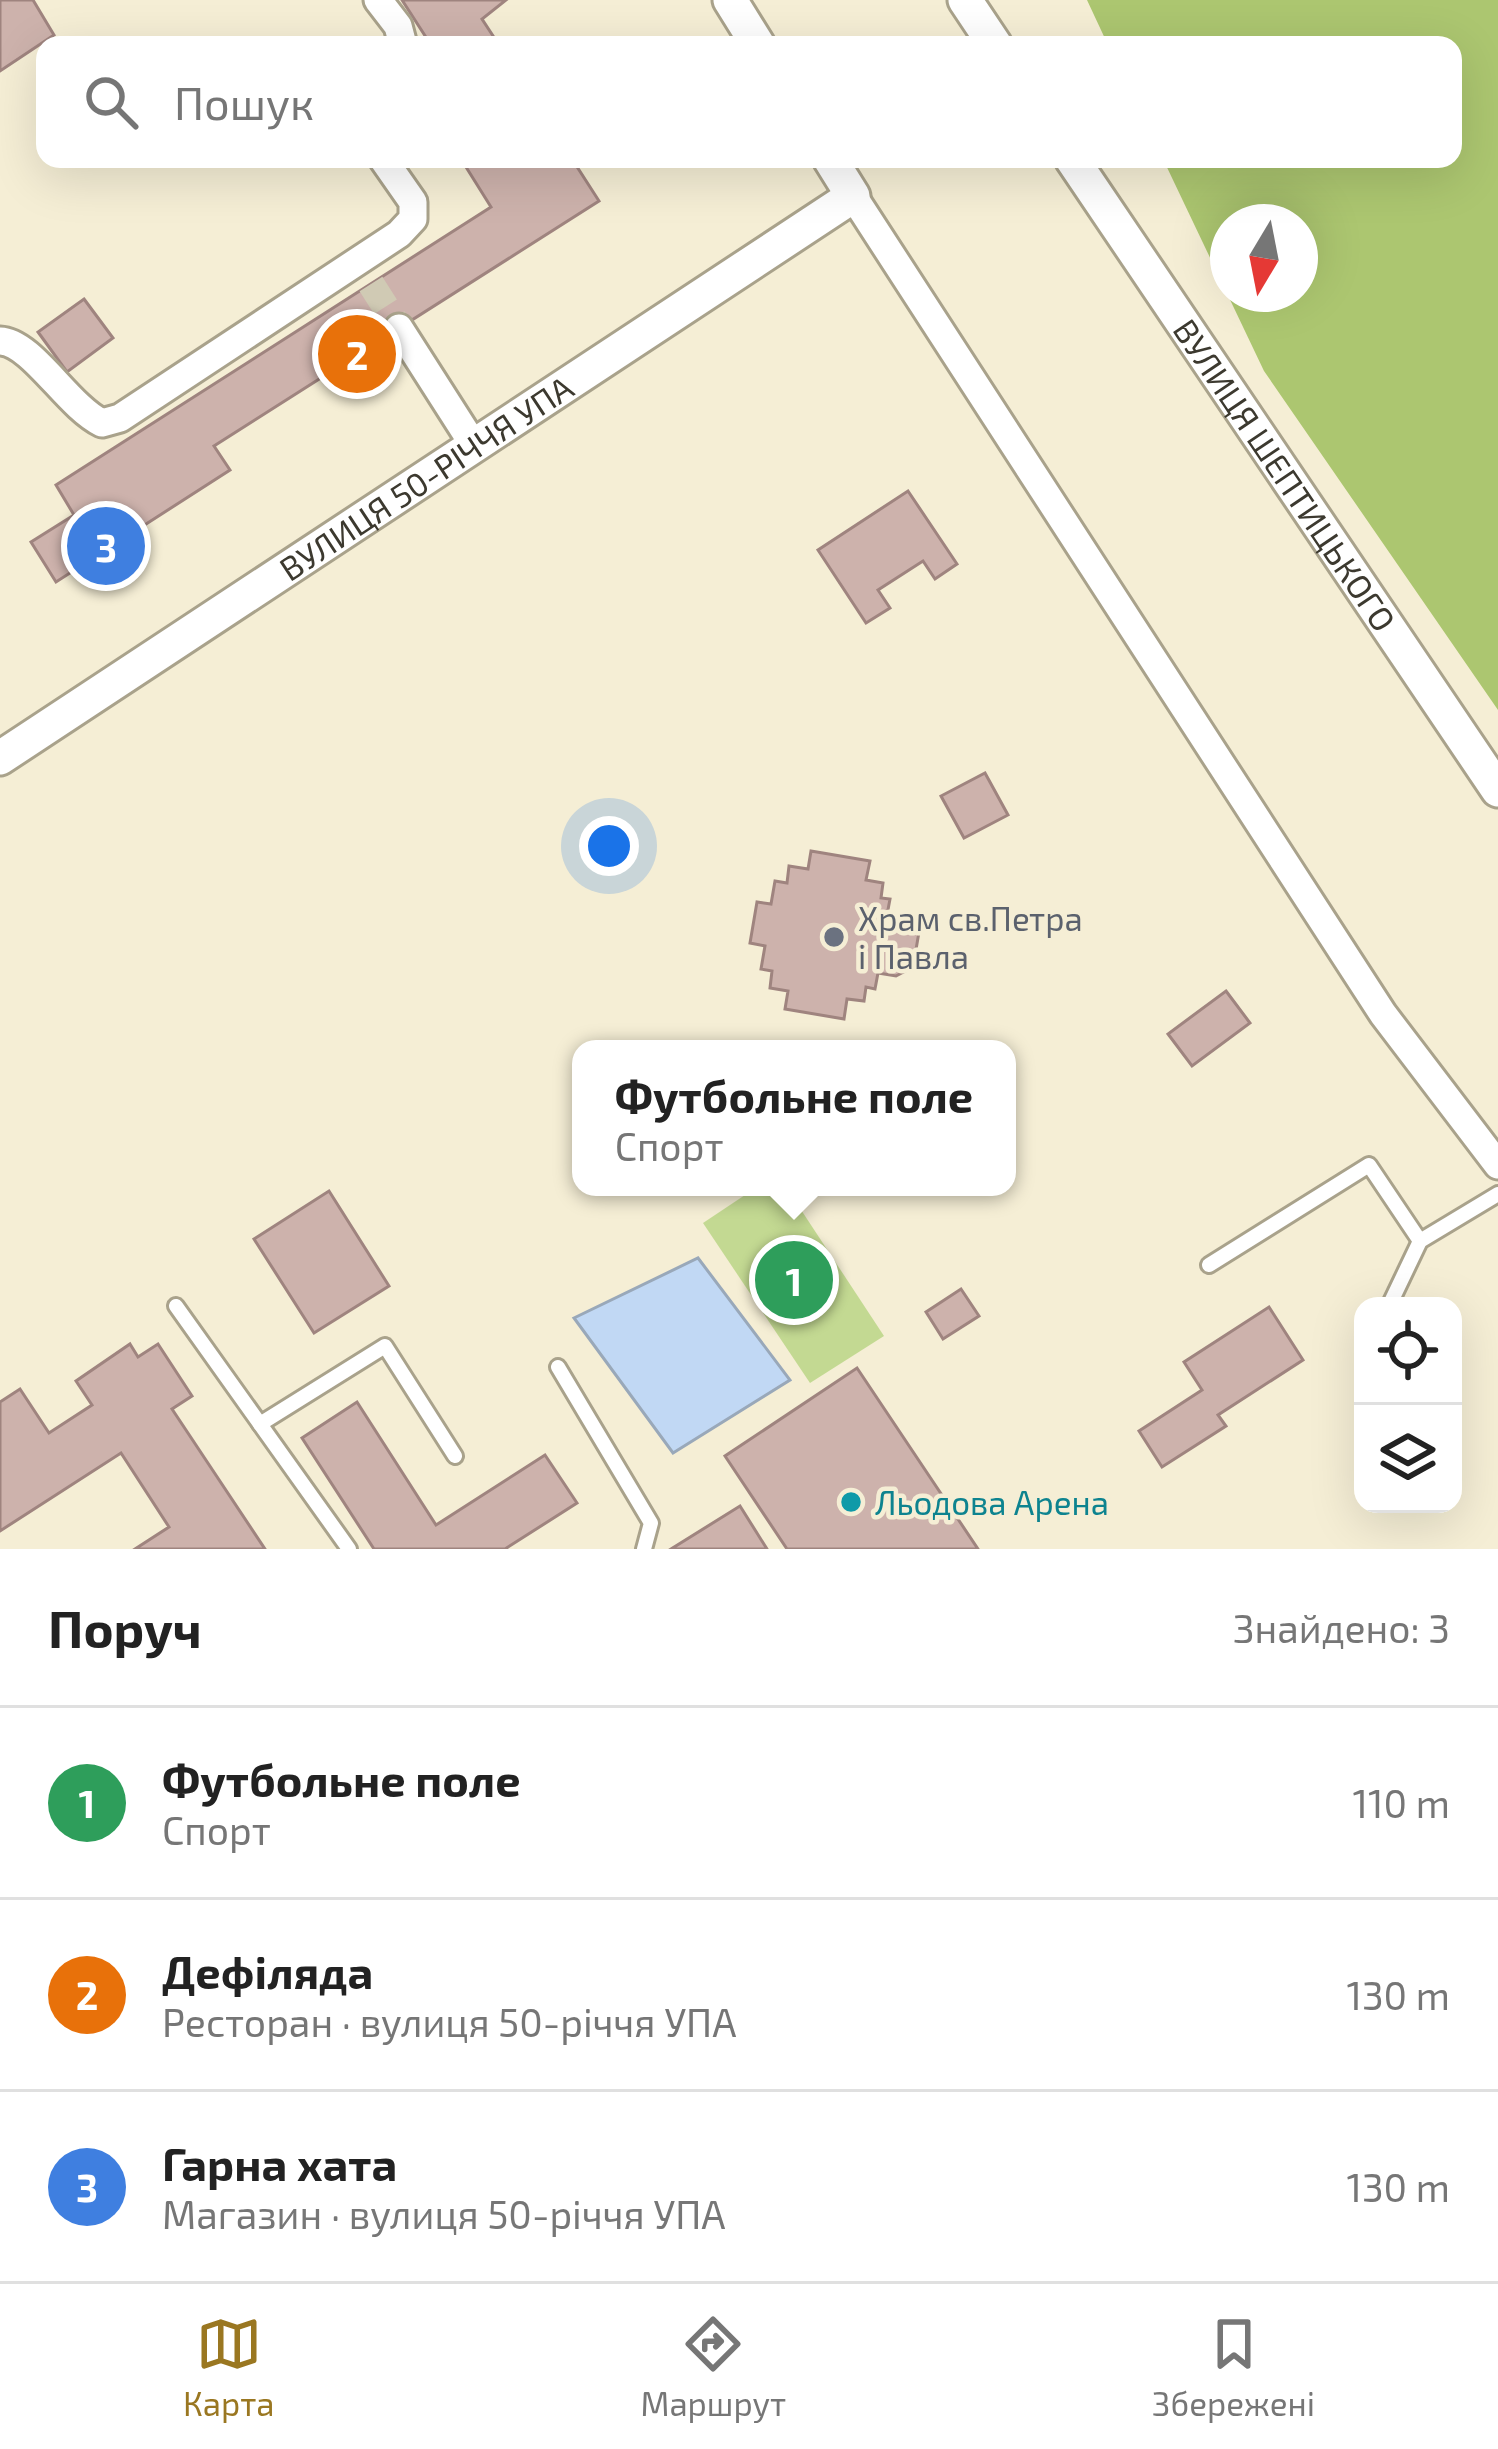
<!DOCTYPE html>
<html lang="uk">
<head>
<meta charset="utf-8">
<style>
  :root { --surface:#fff; --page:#f2f2f2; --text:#222; --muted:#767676; --line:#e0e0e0; --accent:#9a7721 }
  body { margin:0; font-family:"Exo 2",sans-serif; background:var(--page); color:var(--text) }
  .controls { position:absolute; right:36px; bottom:36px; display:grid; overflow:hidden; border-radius:24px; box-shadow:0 12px 48px #0002 }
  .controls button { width:108px; height:108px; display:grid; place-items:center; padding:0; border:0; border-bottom:3px solid var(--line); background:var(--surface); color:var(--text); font:60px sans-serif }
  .compass { position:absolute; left:1210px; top:204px; width:108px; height:108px; border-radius:50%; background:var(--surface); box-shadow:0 12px 48px #0002; rotate:190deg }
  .you { position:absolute; left:609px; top:846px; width:42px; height:42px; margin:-30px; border:9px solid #fff; border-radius:50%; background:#1a73e8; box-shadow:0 0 0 18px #1a73e833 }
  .badge { display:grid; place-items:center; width:78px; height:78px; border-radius:50%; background:var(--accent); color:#fff; font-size:39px; font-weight:700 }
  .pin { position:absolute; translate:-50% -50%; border:6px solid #fff; box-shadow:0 3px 12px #0006 }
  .popup { position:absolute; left:572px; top:1040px; width:444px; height:156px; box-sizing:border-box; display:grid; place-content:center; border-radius:24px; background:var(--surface); filter:drop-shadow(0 3px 9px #0005); font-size:39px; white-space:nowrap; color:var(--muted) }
  .popup b { font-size:45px; color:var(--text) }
  .popup::after { content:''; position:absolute; left:50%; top:100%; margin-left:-24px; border:24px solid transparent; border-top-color:var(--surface) }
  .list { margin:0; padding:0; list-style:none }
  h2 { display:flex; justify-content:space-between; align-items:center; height:156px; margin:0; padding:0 48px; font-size:51px }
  h2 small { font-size:39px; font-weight:400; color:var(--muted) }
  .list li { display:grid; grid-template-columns:78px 1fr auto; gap:36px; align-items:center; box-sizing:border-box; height:192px; padding:0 48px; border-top:3px solid var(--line) }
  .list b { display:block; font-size:45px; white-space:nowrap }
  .list p { margin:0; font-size:39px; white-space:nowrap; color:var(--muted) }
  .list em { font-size:39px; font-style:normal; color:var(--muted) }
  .icon { flex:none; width:66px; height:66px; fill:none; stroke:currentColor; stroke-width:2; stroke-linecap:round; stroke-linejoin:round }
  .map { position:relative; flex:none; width:1498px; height:1549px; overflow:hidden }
  .search { position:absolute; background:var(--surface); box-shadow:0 12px 48px #0002; left:36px; right:36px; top:36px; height:132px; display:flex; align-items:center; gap:30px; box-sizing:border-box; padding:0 42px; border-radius:24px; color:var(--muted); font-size:45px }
  .sheet { height:732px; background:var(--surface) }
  nav { display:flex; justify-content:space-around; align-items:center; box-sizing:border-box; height:168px; border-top:3px solid var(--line); background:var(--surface); font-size:33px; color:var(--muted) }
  nav a { display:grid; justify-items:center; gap:6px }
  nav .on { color:var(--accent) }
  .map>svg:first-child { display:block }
  .green { fill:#c3d992 }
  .forest { fill:#acc670; fill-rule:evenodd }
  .water { fill:#c1d8f4; stroke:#99a8b9; stroke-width:3 }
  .building { fill:#cdb2ac; stroke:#9f847f; stroke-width:3 }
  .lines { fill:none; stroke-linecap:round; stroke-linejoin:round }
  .minor-tunnel { stroke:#d0cab4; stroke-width:27; stroke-dasharray:27 14; stroke-linecap:butt }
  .service-casing { stroke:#a9a28b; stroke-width:20 }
  .minor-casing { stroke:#a9a28b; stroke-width:33 }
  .tertiary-casing { stroke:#a9a28b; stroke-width:39 }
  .service { stroke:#fff; stroke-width:14 }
  .minor { stroke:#fff; stroke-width:27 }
  .tertiary { stroke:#fff; stroke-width:33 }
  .worship-dot { fill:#6b7280; stroke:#f5eed5; stroke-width:4.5 }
  .culture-dot { fill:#0f9aa8; stroke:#f5eed5; stroke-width:4.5 }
  .labels { text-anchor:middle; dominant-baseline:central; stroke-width:9; stroke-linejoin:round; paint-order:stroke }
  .street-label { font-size:33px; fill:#3c392f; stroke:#f5eed5 }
  .worship-label { font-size:33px; fill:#5b616d; stroke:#f5eed5; text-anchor:start }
  .culture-label { font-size:33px; fill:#0d838f; stroke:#f5eed5; text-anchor:start }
</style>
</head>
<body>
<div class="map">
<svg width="1498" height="1549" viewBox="0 0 1498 1549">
  <rect width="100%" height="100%" fill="#f5eed5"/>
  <polygon class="green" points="757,1187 786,1187 884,1336 810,1383 703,1223"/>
  <path class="forest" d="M1087,0H1498V710L1264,371L1163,159H1453V45H1108ZM1228,222H1300V294H1228Z"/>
  <polygon class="water" points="698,1258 790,1380 673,1453 574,1318"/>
  <g class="building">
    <polygon points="0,0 33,0 54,35 0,71"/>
    <polygon points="402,0 506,0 482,19 499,45 431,45"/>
    <polygon points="461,159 572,159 599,201 214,446 230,470 56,582 31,542 74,515 56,485 491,207"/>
    <polygon points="84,299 113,338 67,372 38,332"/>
    <polygon points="908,491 957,564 935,579 923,561 878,590 890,608 866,623 818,550"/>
    <polygon points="985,773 1008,815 964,838 941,796"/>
    <polygon points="811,851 870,861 866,880 883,883 881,898 890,899 887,915 906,918 919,932 913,967 896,976 878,973 875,989 866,987 864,1001 847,999 844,1019 785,1009 788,991 770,988 772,971 761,969 765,946 750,943 757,902 771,904 775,881 787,883 789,866 808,869"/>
    <polygon points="1226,991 1250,1023 1192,1066 1168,1034"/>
    <polygon points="329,1191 389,1286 314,1333 254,1239"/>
    <polygon points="961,1289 979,1316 943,1339 926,1312"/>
    <polygon points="1269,1307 1303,1360 1218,1415 1226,1426 1162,1467 1139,1431 1202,1390 1184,1362"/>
    <polygon points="130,1344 138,1357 158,1344 192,1396 172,1409 265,1549 135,1549 169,1527 121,1453 0,1531 0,1402 20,1389 49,1433 92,1405 76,1381"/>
    <polygon points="857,1368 978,1549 787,1549 725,1456"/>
    <polygon points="357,1402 436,1525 545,1455 577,1503 505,1549 374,1549 302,1438"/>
    <polygon points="740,1506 767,1549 671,1549"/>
  </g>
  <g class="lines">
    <polyline class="minor-tunnel" points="371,284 399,328"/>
    <defs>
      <g id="service">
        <polyline points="1209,1265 1369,1165 1420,1241"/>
        <polyline points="176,1306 349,1549"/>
        <polyline points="1389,1306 1420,1241 1498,1194"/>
        <polyline points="558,1367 651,1523 644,1549"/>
        <polyline points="260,1424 385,1346 455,1456"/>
      </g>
      <g id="minor">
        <polyline points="378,0 398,26 403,45"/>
        <polyline points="853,196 1383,1014 1498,1165"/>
        <polyline points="399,328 475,447"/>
        <path d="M0,341C32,342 67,406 102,423L120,418L399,234L413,219V202L383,159"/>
      </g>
      <g id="tertiary">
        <polyline points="730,0 758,45"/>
        <polyline points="965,0 995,45"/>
        <path id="s1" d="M1072,159L1498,790"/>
        <path id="s2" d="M0,758L853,196L830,159"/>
      </g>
    </defs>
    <use href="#service" class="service-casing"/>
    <use href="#minor" class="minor-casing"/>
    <use href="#tertiary" class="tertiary-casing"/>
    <use href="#service" class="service"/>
    <use href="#minor" class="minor"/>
    <use href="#tertiary" class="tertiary"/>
  </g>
  <circle class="worship-dot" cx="834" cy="937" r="12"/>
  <circle class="culture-dot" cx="851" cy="1502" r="12"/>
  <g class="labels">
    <g class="street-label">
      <text stroke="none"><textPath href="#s1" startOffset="381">ВУЛИЦЯ ШЕПТИЦЬКОГО</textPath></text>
      <text stroke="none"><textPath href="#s2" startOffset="510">ВУЛИЦЯ 50-РІЧЧЯ УПА</textPath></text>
    </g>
    <g class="worship-label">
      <text x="858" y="918">Храм св.Петра<tspan x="858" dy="38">і Павла</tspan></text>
    </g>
    <g class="culture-label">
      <text x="875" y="1502">Льодова Арена</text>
    </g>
  </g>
</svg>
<div class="controls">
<button><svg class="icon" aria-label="locate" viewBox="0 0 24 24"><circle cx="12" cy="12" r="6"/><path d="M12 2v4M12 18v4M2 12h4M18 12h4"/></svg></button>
<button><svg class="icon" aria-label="layers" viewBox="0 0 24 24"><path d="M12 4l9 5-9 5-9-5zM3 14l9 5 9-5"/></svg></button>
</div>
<svg class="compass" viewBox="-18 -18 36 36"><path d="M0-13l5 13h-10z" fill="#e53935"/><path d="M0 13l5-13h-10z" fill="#767676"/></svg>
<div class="you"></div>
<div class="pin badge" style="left:794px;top:1280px;background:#2e9e5b">1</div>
<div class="popup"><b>Футбольне поле</b>Спорт</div>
<div class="pin badge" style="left:357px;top:354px;background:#e8710a">2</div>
<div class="pin badge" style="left:106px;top:546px;background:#3f7fe0">3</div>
<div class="search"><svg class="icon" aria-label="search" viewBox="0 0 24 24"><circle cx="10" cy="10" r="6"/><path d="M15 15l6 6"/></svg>Пошук</div>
</div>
<section class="sheet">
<h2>Поруч<small>Знайдено: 3</small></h2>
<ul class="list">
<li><span class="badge" style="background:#2e9e5b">1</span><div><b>Футбольне поле</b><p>Спорт</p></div><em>110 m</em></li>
<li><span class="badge" style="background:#e8710a">2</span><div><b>Дефіляда</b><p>Ресторан · вулиця 50-річчя УПА</p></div><em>130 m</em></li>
<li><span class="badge" style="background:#3f7fe0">3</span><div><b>Гарна хата</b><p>Магазин · вулиця 50-річчя УПА</p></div><em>130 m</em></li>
</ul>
</section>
<nav>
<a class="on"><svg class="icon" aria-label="map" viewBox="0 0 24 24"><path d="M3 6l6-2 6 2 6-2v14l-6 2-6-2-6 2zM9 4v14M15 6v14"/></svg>Карта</a>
<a><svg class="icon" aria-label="directions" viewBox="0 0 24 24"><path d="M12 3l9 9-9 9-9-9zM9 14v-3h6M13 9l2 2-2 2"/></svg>Маршрут</a>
<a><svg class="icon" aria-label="saved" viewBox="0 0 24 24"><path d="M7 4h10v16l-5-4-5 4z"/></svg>Збережені</a>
</nav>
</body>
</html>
